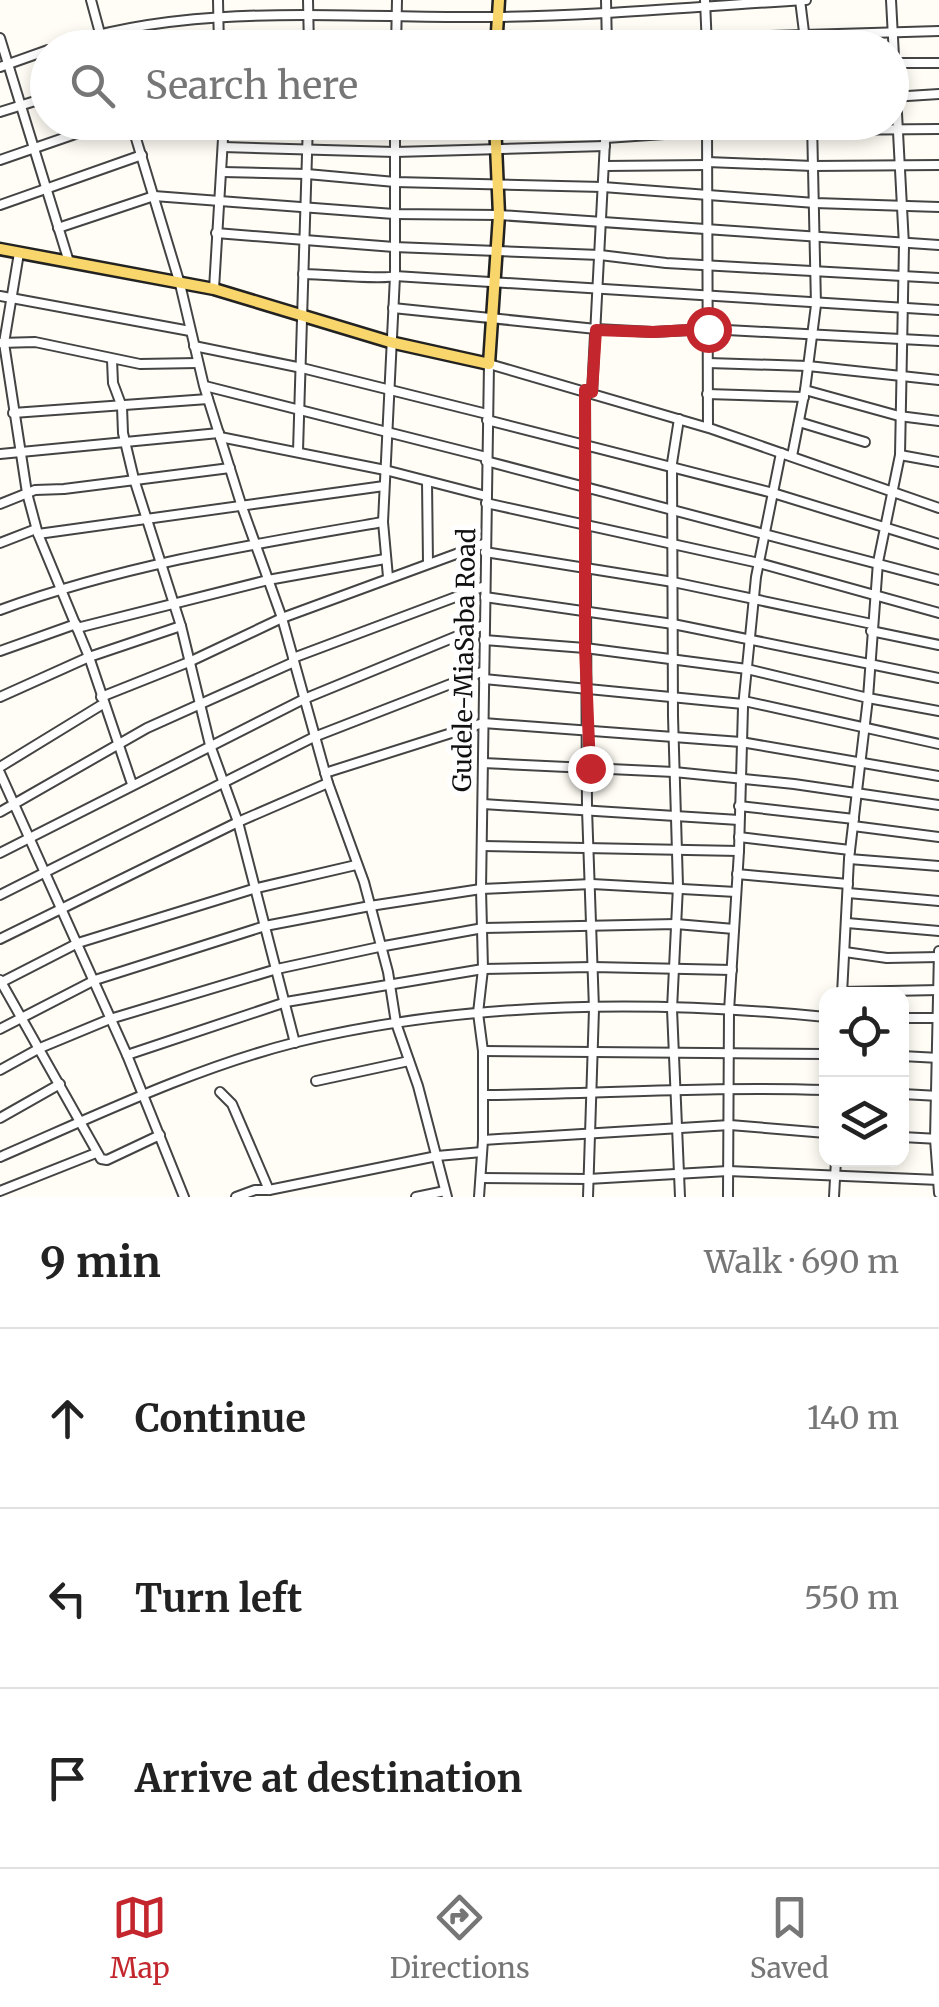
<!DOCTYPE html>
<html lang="en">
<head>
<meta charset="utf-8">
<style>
  :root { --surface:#fff; --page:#f2f2f2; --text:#222; --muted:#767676; --line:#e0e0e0; --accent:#c4262e }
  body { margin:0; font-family:Merriweather,serif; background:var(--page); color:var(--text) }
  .controls { position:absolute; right:30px; bottom:30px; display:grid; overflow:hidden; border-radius:20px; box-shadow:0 5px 15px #0003 }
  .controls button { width:90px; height:90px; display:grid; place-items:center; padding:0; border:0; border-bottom:2px solid var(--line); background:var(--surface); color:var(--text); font:50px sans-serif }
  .stop { position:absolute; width:30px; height:30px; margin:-22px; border:8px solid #c4262e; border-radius:50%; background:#fff }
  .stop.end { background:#c4262e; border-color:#fff; box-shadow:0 2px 10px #0008 }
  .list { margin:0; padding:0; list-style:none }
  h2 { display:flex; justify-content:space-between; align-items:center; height:130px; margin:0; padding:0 40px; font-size:42px }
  h2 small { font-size:32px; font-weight:400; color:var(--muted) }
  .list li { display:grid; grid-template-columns:65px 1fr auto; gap:30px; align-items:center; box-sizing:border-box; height:180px; padding:0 40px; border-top:2px solid var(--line) }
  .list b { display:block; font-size:38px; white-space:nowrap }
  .list em { font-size:32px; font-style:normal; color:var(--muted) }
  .icon { flex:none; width:55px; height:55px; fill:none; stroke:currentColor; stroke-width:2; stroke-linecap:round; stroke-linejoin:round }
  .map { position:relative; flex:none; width:939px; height:1197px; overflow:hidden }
  .search { position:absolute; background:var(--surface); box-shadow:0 5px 15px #0003; left:30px; right:30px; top:30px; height:110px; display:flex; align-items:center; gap:25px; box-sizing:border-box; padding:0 35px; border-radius:55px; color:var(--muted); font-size:38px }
  .sheet { height:670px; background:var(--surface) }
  nav { display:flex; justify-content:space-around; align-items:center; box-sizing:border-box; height:140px; border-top:2px solid var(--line); background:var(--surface); font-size:28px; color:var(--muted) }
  nav a { display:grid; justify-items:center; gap:5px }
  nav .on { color:var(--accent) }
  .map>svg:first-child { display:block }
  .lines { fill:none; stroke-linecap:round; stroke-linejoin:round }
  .minor-casing { stroke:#444; stroke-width:12 }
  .major-casing { stroke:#222; stroke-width:15 }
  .minor { stroke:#fff; stroke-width:8 }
  .major { stroke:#f9d66b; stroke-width:10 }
  .route { stroke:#c4262e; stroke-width:12 }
  .labels { text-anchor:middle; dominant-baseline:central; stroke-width:10; stroke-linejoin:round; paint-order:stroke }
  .street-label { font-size:25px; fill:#111; stroke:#fff }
</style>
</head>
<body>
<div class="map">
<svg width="939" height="1197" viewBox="0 0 939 1197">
  <rect width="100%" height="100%" fill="#fffdf5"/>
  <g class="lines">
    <defs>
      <g id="minor">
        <polyline points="91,0 104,48"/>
        <polyline points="218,0 219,48"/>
        <polyline points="308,0 309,48"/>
        <polyline points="606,0 607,48"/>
        <polyline points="705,0 707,48"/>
        <polyline points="800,0 806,48"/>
        <polyline points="891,0 904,245 900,455 878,562 868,698 939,711"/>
        <polyline points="0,38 69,262"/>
        <path d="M54,48C188,0 351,19 493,17C598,16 701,6 806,0"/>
        <polyline points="396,48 397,0"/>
        <polyline points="584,48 707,38 939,31"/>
        <polyline points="892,63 939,63"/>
        <polyline points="0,67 48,50"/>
        <polyline points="892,97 939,94"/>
        <polyline points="0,112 48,97"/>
        <polyline points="131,122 180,284 204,386 242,507 282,618 328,783 364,882 388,972 396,1023 418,1086 447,1197"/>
        <polyline points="707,122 708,427"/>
        <polyline points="133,127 172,122"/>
        <polyline points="606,138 708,131 939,129"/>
        <polyline points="223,147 395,152 605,146"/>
        <polyline points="0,160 110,122"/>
        <polyline points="707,162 813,166 939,165"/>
        <polyline points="605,166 707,165"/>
        <polyline points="223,172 307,174 395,182 603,187 815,203 939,207"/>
        <polyline points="0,205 142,155"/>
        <polyline points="58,228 154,196 394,214 499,215 939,245"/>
        <polyline points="216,233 394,247 600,255 666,263 939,278"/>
        <polyline points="19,253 4,343 27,493 38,534 89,657 132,784"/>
        <path d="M303,274C320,274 385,280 395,276L939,310"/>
        <polyline points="214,289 224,122"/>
        <polyline points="0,296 190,331"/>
        <polyline points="393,308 596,329 653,332 708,329 939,341"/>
        <polyline points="0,343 35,342 140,364 198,363"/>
        <polyline points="194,346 302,368 487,414"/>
        <polyline points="112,360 113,383 122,407 123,433 134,479 181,626 210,745 238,822 295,1043"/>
        <polyline points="708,363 808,366 939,380"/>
        <polyline points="205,386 486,457"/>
        <polyline points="585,390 587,809 594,1009 588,1197"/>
        <polyline points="805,390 899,416 939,421"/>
        <polyline points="592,393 606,122"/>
        <polyline points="707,394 804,397"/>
        <polyline points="13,413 208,399"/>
        <polyline points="679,419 672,463 673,716 678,886 672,1009 680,1197"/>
        <polyline points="487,420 773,493 939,544"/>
        <polyline points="799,422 865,442"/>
        <polyline points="220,437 385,470 486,496"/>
        <polyline points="298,451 308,122"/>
        <polyline points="0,454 219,433"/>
        <polyline points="900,455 939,462"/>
        <polyline points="792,456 805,390 816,305 812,122"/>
        <polyline points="486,461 939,580"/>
        <polyline points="427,481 428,563"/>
        <polyline points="486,503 759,563 939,613"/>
        <polyline points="0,504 35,490 64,489 230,468"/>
        <polyline points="38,534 384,486"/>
        <polyline points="0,543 36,529"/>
        <polyline points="485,552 673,582 872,624"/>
        <polyline points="388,577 383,522 395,276 395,122"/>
        <polyline points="485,597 673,624 939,678"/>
        <path d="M0,610C123,565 254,544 383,522"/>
        <polyline points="77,628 268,580 385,559"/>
        <polyline points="871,631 939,645"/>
        <polyline points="484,640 585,648 747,669 868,698 849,859 842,994"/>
        <polyline points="0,651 76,624"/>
        <polyline points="293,658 485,586"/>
        <polyline points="484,679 743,704"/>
        <polyline points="0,697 89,657 181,626"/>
        <polyline points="101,697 189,662 282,618 486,543"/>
        <polyline points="744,701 939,744"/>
        <polyline points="483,763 674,772 794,784 939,805"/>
        <polyline points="0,767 103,704"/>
        <polyline points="0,773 127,1055"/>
        <polyline points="325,773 483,723 741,742 939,776"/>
        <polyline points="483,804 739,820"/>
        <polyline points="739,806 854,819"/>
        <polyline points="0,812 147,728 294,662"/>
        <polyline points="853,826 939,837"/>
        <polyline points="739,837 850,850"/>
        <polyline points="483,846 739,851"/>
        <polyline points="0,853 304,699 484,625"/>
        <polyline points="849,859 939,866"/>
        <polyline points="737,874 848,884"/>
        <polyline points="848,893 939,901"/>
        <polyline points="0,895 314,737 484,671"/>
        <polyline points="847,923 939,931"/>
        <polyline points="0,939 238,822 328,783"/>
        <polyline points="939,951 935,1139 939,1193"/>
        <polyline points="845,952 887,958 939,957"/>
        <polyline points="0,980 101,1159 107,1160 160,1135"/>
        <polyline points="0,983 78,943 253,889 356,865"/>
        <polyline points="842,992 939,990"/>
        <polyline points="902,1018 939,1018"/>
        <polyline points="0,1029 95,980 265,926 370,906 481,889 592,884 736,892"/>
        <polyline points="483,1051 826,1054"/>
        <polyline points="902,1056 939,1058"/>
        <polyline points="0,1070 40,1048 110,1019 277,969 379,947 483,928 676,924 734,929"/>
        <polyline points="316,1081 409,1061"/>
        <polyline points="220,1092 232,1104 269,1190"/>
        <polyline points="902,1094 939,1096"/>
        <path d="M484,1095C598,1094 712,1086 826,1090"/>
        <polyline points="0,1118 60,1084"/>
        <polyline points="902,1137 939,1139"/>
        <polyline points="483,1140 730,1125 826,1133"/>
        <path d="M0,1157C97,1115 194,1068 297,1042C468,1001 653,1000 826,1017"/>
        <polyline points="481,1178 588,1179 728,1171 939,1180"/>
        <polyline points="0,1191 96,1153"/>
        <polyline points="184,1197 127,1055 286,1002 483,969 593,967 732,970"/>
        <polyline points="236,1197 255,1190 269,1190 437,1156 482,1152"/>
        <polyline points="416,1197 445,1191"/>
        <polyline points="479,1197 483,1140 483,1051 478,1013 483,969 481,889 489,364 712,429 939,508"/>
        <polyline points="728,1197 729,1011 739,851 743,707 756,577 781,453"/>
        <polyline points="834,1197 836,1160"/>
      </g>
      <g id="major">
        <polyline points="496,48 499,0"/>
        <polyline points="0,249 214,289 390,342 489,364 499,215 495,122"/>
      </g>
    </defs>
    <use href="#minor" class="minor-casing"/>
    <use href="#major" class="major-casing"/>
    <use href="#minor" class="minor"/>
    <use href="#major" class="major"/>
  </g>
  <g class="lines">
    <polyline class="route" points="590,768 585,648 585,390 592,392 596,330 653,332 708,329"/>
  </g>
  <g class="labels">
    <g class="street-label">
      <text transform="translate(464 660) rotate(-89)">Gudele-MiaSaba Road</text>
    </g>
  </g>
</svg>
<div class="controls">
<button><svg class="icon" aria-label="locate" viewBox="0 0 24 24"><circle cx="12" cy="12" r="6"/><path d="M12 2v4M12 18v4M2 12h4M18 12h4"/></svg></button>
<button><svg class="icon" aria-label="layers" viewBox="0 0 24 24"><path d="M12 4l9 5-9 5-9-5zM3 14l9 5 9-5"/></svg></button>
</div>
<div class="stop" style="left:708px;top:329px"></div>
<div class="stop end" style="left:590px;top:768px"></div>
<div class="search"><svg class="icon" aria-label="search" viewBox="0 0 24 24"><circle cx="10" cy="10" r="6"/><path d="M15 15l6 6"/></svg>Search here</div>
</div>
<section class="sheet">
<h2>9 min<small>Walk · 690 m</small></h2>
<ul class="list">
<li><svg class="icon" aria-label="ahead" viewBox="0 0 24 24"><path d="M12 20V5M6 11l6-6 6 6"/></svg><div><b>Continue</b></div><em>140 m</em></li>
<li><svg class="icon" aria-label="left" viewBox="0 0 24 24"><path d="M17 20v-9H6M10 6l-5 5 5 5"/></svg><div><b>Turn left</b></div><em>550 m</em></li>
<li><svg class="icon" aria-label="arrive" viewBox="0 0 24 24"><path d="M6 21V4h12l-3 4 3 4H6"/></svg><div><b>Arrive at destination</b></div></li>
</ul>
</section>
<nav>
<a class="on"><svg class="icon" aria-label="map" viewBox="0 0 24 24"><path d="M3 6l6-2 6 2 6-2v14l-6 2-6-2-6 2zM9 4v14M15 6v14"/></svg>Map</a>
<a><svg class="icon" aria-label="directions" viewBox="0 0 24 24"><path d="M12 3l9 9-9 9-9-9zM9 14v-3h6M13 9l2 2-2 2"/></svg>Directions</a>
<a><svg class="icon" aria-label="saved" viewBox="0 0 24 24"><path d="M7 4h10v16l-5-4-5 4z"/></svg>Saved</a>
</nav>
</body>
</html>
